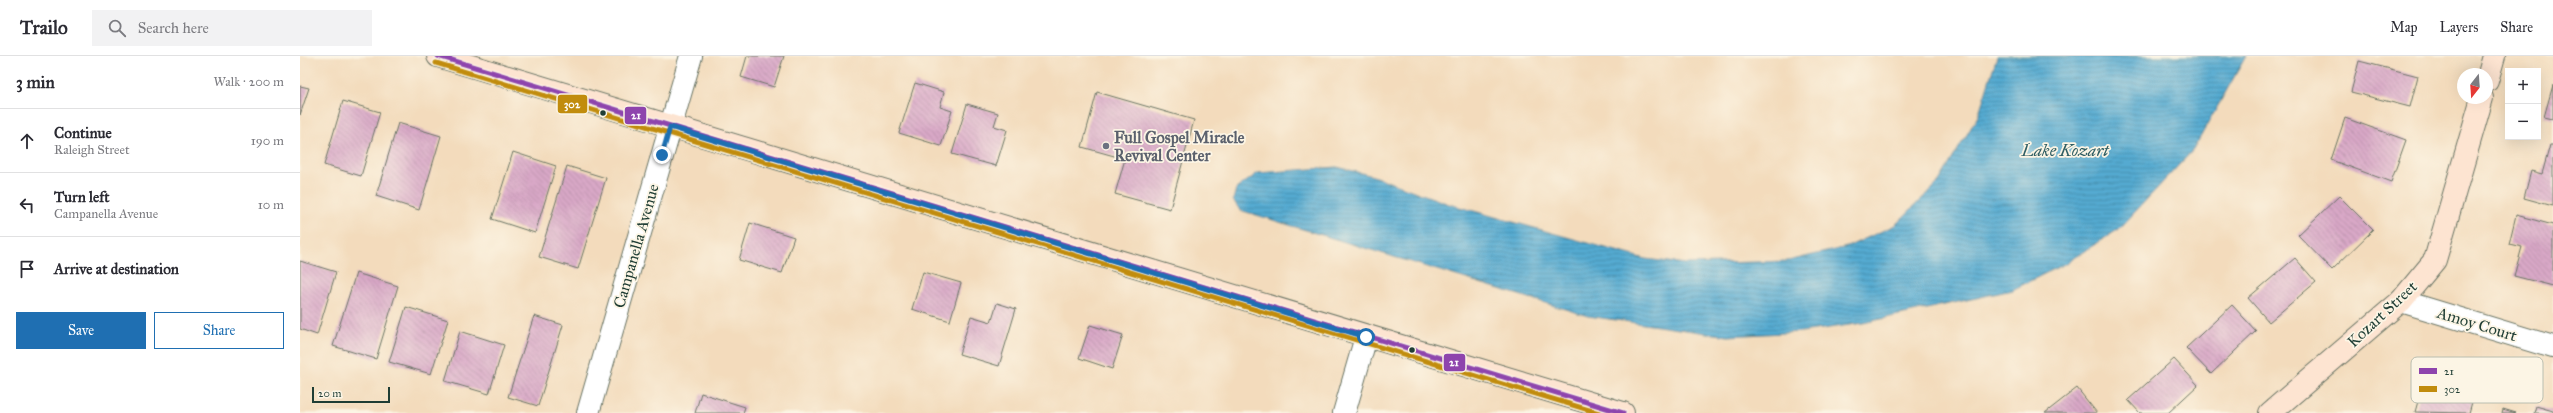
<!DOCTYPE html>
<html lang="en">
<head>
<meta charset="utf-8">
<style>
  :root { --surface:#fff; --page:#f2f2f3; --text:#2b2b33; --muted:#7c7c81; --line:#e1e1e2; --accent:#1f6fb2 }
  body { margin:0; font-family:"IM FELL Great Primer",serif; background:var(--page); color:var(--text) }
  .controls { position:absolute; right:12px; top:12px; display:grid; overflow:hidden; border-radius:0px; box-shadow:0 4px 16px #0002 }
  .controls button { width:36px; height:36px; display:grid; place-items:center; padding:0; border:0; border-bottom:1px solid var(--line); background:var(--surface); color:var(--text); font:20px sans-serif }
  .compass { position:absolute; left:2157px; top:12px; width:36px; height:36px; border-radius:50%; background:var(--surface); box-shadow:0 4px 16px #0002; rotate:197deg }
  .scale { position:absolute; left:12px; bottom:10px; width:78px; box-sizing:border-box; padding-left:4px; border:2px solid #1f3d34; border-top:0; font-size:11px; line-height:14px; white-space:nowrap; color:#1f3d34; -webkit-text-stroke:3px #fcf5e5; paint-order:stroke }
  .stop { position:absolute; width:12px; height:12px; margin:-9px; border:3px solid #1f6fb2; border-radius:50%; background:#fff }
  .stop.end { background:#1f6fb2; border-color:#fff; box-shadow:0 1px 4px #0008 }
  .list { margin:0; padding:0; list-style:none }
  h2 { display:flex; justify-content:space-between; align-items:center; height:52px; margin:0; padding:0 16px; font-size:17px }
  h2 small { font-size:13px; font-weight:400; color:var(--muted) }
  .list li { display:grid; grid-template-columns:26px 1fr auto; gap:12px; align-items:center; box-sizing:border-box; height:64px; padding:0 16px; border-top:1px solid var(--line) }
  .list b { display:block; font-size:15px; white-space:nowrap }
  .list p { margin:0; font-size:13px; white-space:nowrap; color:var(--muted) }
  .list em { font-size:13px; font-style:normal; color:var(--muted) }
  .actions { display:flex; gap:8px; padding:12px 16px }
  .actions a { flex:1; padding:9px 0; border:1px solid var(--accent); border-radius:0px; text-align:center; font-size:14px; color:var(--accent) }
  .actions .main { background:var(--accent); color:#fff }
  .icon { flex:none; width:22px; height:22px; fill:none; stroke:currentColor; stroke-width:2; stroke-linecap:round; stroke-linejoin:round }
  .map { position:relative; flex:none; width:2253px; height:357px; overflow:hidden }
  header { display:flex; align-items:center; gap:24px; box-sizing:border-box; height:56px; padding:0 20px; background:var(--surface); border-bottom:1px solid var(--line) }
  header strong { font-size:19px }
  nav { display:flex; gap:22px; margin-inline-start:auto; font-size:14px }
  .search { width:280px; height:36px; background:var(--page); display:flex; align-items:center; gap:10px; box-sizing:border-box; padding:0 14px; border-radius:0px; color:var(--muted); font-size:15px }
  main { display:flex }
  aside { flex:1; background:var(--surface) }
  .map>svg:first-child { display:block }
  .water { fill:url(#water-rules); stroke:#3a7482 }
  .building { fill:url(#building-back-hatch) }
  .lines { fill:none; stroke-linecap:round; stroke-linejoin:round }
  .street-casing { stroke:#697464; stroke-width:24 }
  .secondary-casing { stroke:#697464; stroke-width:24 }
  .street { stroke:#fff; stroke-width:22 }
  .secondary { stroke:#fde4d1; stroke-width:22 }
  .bus-1-casing { stroke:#fcf5e5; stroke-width:8 }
  .bus-2-casing { stroke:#fcf5e5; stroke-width:8 }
  .bus-1 { stroke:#8e44ad; stroke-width:5 }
  .bus-2 { stroke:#c18c0d; stroke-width:5 }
  .route { stroke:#1f6fb2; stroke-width:5 }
  .bus-dot { fill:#1f3d34; stroke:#fcf5e5; stroke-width:1.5 }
  .worship-dot { fill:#6b7280; stroke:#fcf5e5; stroke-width:1.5 }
  .labels { text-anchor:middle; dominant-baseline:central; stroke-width:3.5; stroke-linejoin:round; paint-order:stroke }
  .worship-label { font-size:16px; font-weight:bold; fill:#5b616d; stroke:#fcf5e5; text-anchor:start }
  .street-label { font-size:16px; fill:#1f3d34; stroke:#fcf5e5 }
  .water-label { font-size:17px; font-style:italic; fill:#2f5e63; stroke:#fcf5e5 }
  .key { fill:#fcf5e5; stroke:#babeb0; stroke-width:1 }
  .key-label { font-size:11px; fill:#1f3d34 }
  .line-badge { stroke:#fcf5e5; stroke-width:1.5 }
  .badge-label { font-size:11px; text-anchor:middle; font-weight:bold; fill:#fff }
</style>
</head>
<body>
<header>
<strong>Trailo</strong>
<div class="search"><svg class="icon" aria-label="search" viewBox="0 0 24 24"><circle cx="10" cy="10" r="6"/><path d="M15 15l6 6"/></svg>Search here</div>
<nav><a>Map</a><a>Layers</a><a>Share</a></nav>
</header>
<main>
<aside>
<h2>3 min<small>Walk · 200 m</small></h2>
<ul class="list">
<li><svg class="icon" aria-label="ahead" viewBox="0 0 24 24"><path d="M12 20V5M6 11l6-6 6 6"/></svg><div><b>Continue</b><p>Raleigh Street</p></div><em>190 m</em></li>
<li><svg class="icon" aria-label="left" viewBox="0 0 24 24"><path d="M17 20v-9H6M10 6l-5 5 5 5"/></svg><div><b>Turn left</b><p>Campanella Avenue</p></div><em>10 m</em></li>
<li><svg class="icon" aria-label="arrive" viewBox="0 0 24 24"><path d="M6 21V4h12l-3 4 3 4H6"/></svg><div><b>Arrive at destination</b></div></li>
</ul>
<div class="actions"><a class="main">Save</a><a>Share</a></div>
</aside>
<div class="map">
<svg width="2253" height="357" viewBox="0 0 2253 357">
  <defs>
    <pattern id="water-rules" width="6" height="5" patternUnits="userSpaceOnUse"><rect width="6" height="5" fill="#54aad1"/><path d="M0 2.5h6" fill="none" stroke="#458caa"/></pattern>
    <pattern id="building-back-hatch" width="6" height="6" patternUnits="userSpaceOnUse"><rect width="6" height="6" fill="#d9a8c7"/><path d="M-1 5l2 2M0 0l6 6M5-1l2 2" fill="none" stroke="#af8aa2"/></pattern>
  </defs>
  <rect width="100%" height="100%" fill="#fcf5e5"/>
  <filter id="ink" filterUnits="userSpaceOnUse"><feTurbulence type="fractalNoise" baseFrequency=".025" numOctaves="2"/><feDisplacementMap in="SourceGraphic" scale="8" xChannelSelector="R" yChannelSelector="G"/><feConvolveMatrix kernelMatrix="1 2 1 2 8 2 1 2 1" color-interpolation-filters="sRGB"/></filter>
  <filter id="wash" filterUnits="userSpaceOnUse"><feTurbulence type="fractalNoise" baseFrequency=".012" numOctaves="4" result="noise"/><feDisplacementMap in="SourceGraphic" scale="16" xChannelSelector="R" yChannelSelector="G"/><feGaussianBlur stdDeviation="0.9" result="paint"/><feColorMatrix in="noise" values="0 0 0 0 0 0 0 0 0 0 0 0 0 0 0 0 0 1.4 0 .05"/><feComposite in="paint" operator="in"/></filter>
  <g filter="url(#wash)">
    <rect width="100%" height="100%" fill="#f3dbbc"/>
    <polygon class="water" points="1697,0 1946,0 1893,94 1819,173 1764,208 1712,234 1563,267 1501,276 1428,280 1288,260 940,154 933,144 936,133 958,117 1037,111 1073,120 1149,148 1345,203 1386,208 1488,205 1547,191 1595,169 1638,127 1678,60"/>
    <g id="blocks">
      <g class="building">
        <polygon points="447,0 484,0 474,31 441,21"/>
        <polygon points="2059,5 2118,20 2110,51 2051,36"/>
        <polygon points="615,27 644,36 640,51 652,55 641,90 599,77"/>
        <polygon points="2253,29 2253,63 2244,61"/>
        <polygon points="0,30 9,32 0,59"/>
        <polygon points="797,36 894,64 870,153 815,138 825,103 782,91"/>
        <polygon points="43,45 80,56 61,120 24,109"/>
        <polygon points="667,48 698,57 694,70 707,74 696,110 652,98"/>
        <polygon points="2045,62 2106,84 2091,126 2031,104"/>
        <polygon points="98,67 141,80 119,154 76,140"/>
        <polygon points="2250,89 2253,89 2253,150 2224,142 2231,115 2242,118"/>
        <polygon points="213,96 256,110 235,177 192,163"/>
        <polygon points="267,110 306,122 278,213 239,201"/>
        <polygon points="2039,140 2073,174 2032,214 1998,179"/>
        <polygon points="2216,159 2253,169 2253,230 2214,220 2222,191 2209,188"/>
        <polygon points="450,167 494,181 482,217 439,204"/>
        <polygon points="1995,202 2016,226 1969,266 1948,242"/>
        <polygon points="0,205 36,216 17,279 0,273"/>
        <polygon points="623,216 661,227 650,265 612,253"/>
        <polygon points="56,217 98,230 76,303 33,290"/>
        <polygon points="697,247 716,253 699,310 659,298 671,260 691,266"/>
        <polygon points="1932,249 1956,275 1911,318 1886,292"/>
        <polygon points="106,251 148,264 131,318 89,306"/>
        <polygon points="234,260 263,269 238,350 208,341"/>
        <polygon points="790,269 823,279 812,313 779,302"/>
        <polygon points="160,275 204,289 189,338 145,325"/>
        <polygon points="1874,303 1898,329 1868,357 1840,357 1828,344"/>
        <polygon points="2125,320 2175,335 2169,357 2115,356"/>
        <polygon points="1777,332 1797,357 1745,357"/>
        <polygon points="401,337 445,351 443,357 395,357"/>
        <polygon points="2236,350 2253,355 2253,357 2234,357"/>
        <polygon points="2203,353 2216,357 2202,357"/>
      </g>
    </g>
  </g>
  <g filter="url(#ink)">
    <use href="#blocks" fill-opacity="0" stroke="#697464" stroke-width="1"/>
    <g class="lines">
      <defs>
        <g id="street">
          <polyline points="2101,245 2253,291"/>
          <polyline points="288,357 391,0"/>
          <polyline points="1044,357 1066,281"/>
        </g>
        <g id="secondary">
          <polyline points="138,0 1323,357"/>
          <polyline points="2187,25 2194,0"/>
          <polyline points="1970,357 2101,245 2135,204 2182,42"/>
        </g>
      </defs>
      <use href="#street" class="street-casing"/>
      <use href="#secondary" class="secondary-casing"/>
      <use href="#street" class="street"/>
      <use href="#secondary" class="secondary"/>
      <defs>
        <polyline id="bus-1" points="138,0 1323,357"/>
        <polyline id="bus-2" points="136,7 1299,357"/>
      </defs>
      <use href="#bus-1" class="bus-1-casing"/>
      <use href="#bus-2" class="bus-2-casing"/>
      <use href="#bus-1" class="bus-1"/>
      <use href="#bus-2" class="bus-2"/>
    </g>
  </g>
  <g class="lines" filter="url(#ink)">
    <polyline class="route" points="362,99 370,71 1066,281"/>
  </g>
  <g class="bus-dot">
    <circle cx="303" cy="57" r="3.5"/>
    <circle cx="1112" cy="294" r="3.5"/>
  </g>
  <circle class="worship-dot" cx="806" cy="90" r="4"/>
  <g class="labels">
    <g class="worship-label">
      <text x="814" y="81">Full Gospel Miracle<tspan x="814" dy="18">Revival Center</tspan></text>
    </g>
    <g class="street-label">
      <text transform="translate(336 190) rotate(-74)">Campanella Avenue</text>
      <text transform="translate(2082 258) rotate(-43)">Kozart Street</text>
      <text transform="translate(2177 268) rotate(17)">Amoy Court</text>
    </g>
    <g class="water-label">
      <text x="1765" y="94">Lake Kozart</text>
    </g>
  </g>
  <rect x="2111" y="301" width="132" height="46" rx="6" class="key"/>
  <rect x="2119" y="312" width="18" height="6" fill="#8e44ad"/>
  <rect x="2119" y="330" width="18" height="6" fill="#c18c0d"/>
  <g class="key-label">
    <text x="2144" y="319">21</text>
    <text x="2144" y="337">302</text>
  </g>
  <g class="line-badge">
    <rect x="257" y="38" width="31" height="20" rx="4" fill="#c18c0d"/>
    <rect x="324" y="50" width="23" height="19" rx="4" fill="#8e44ad"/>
    <rect x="1143" y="297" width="23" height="19" rx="4" fill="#8e44ad"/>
  </g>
  <g class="badge-label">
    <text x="272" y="52">302</text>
    <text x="336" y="63">21</text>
    <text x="1154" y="310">21</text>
  </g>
</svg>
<div class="controls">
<button>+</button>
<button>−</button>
</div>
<svg class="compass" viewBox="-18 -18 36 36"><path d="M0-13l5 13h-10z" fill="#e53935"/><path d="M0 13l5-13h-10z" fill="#7c7c81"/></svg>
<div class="scale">20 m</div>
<div class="stop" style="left:1066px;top:281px"></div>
<div class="stop end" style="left:362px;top:99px"></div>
</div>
</main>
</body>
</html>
